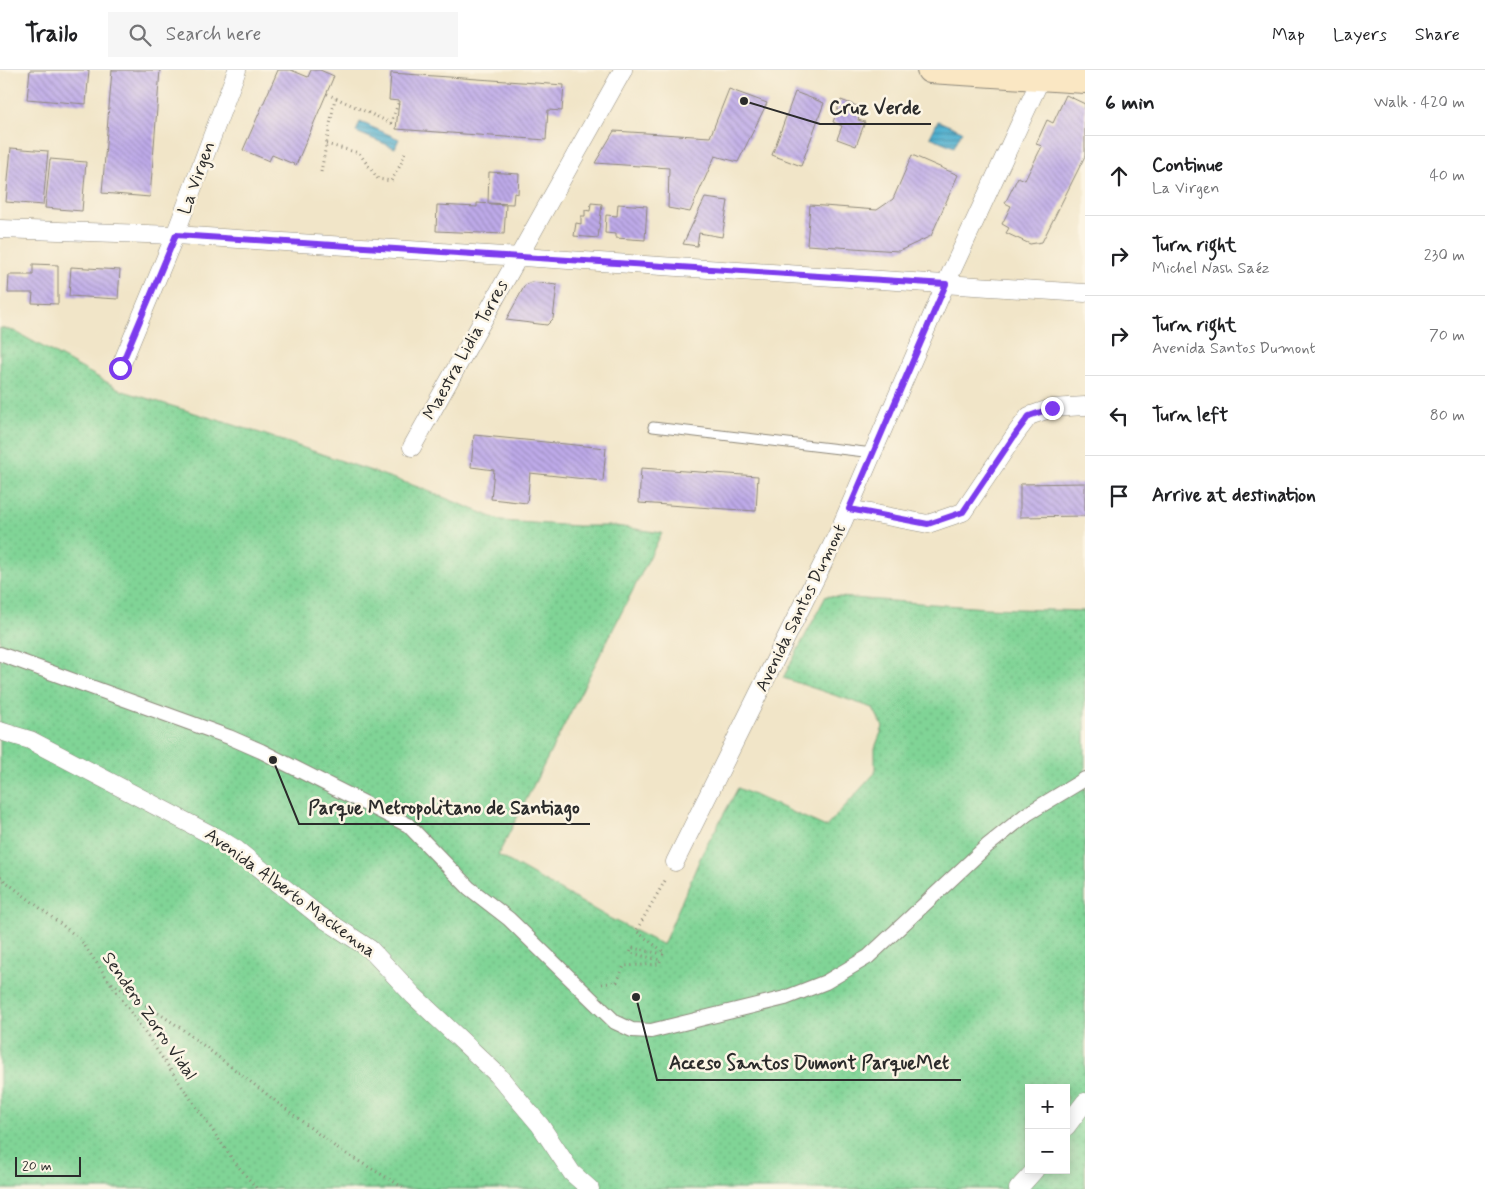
<!DOCTYPE html>
<html lang="en">
<head>
<meta charset="utf-8">
<style>
  :root { --surface:#fff; --page:#f6f6f6; --text:#202124; --muted:#757577; --line:#e0e0e0 }
  body { margin:0; font-family:Mynerve,sans-serif; background:var(--page); color:var(--text) }
  .controls { position:absolute; right:15px; bottom:15px; display:grid; overflow:hidden; border-radius:0px; box-shadow:0 2px 12px #0003 }
  .controls button { width:45px; height:45px; display:grid; place-items:center; padding:0; border:0; border-bottom:1px solid var(--line); background:var(--surface); color:var(--text); font:25px sans-serif }
  .scale { position:absolute; left:15px; bottom:12px; width:66px; box-sizing:border-box; padding-left:5px; border:2px solid #2b2b2b; border-top:0; font-size:14px; line-height:18px; white-space:nowrap; color:#2b2b2b; -webkit-text-stroke:4px #fcf5e5; paint-order:stroke }
  .stop { position:absolute; width:15px; height:15px; margin:-11px; border:4px solid #7c3aed; border-radius:50%; background:#fff }
  .stop.end { background:#7c3aed; border-color:#fff; box-shadow:0 1px 5px #0008 }
  .list { margin:0; padding:0; list-style:none }
  h2 { display:flex; justify-content:space-between; align-items:center; height:65px; margin:0; padding:0 20px; font-size:21px }
  h2 small { font-size:16px; font-weight:400; color:var(--muted) }
  .list li { display:grid; grid-template-columns:32px 1fr auto; gap:15px; align-items:center; box-sizing:border-box; height:80px; padding:0 20px; border-top:1px solid var(--line) }
  .list b { display:block; font-size:19px; white-space:nowrap }
  .list p { margin:0; font-size:16px; white-space:nowrap; color:var(--muted) }
  .list em { font-size:16px; font-style:normal; color:var(--muted) }
  .icon { flex:none; width:28px; height:28px; fill:none; stroke:currentColor; stroke-width:2; stroke-linecap:round; stroke-linejoin:round }
  .map { position:relative; flex:none; width:1085px; height:1119px; overflow:hidden }
  header { display:flex; align-items:center; gap:30px; box-sizing:border-box; height:70px; padding:0 25px; background:var(--surface); border-bottom:1px solid var(--line) }
  header strong { font-size:24px }
  nav { display:flex; gap:28px; margin-inline-start:auto; font-size:18px }
  .search { width:350px; height:45px; background:var(--page); display:flex; align-items:center; gap:12px; box-sizing:border-box; padding:0 18px; border-radius:0px; color:var(--muted); font-size:19px }
  main { display:flex }
  aside { flex:1; background:var(--surface) }
  .map>svg:first-child { display:block }
  .park { fill:url(#park-dots); stroke:#568060; fill-rule:evenodd }
  .water { fill:url(#water-rules); stroke:#3e6e7d }
  .building { fill:url(#building-back-hatch) }
  .lines { fill:none; stroke-linecap:round; stroke-linejoin:round }
  .service-casing { stroke:#8e887a; stroke-width:11 }
  .pedestrian-casing { stroke:#8e887a; stroke-width:16 }
  .minor-casing { stroke:#8e887a; stroke-width:19 }
  .secondary-casing { stroke:#8e887a; stroke-width:28 }
  .path { stroke:#8e887a; stroke-width:3; stroke-dasharray:1 4; stroke-linecap:butt }
  .service { stroke:#fff; stroke-width:9 }
  .pedestrian { stroke:#fff; stroke-width:14 }
  .minor { stroke:#fff; stroke-width:18 }
  .secondary { stroke:#fae7c3; stroke-width:26 }
  .route { stroke:#7c3aed; stroke-width:6 }
  .labels { text-anchor:middle; dominant-baseline:central; stroke-width:5; stroke-linejoin:round; paint-order:stroke }
  .street-label { font-size:18px; fill:#2b2b2b; stroke:#fcf5e5 }
  .leader { fill:none; stroke:#2b2b2b; stroke-width:2 }
  .callout-dot { fill:#2b2b2b; stroke:#fcf5e5; stroke-width:2 }
  .callout-label { font-size:19px; text-anchor:middle; font-weight:bold; fill:#2b2b2b; stroke:#fcf5e5; stroke-width:5; stroke-linejoin:round; paint-order:stroke }
</style>
</head>
<body>
<header>
<strong>Trailo</strong>
<div class="search"><svg class="icon" aria-label="search" viewBox="0 0 24 24"><circle cx="10" cy="10" r="6"/><path d="M15 15l6 6"/></svg>Search here</div>
<nav><a>Map</a><a>Layers</a><a>Share</a></nav>
</header>
<main>
<div class="map">
<svg width="1085" height="1119" viewBox="0 0 1085 1119">
  <defs>
    <pattern id="park-dots" width="8" height="8" patternUnits="userSpaceOnUse" patternTransform="scale(1.25)"><rect width="8" height="8" fill="#80d496"/><path d="M2 2h.1M6 6h.1" fill="none" stroke="#6fb681" stroke-width="1.8" stroke-linecap="round"/></pattern>
    <pattern id="water-rules" width="6" height="5" patternUnits="userSpaceOnUse" patternTransform="scale(1.25)"><rect width="6" height="5" fill="#51b0cf"/><path d="M0 2.5h6" fill="none" stroke="#438fa8"/></pattern>
    <pattern id="building-back-hatch" width="6" height="6" patternUnits="userSpaceOnUse" patternTransform="scale(1.25)"><rect width="6" height="6" fill="#beaae9"/><path d="M-1 5l2 2M0 0l6 6M5-1l2 2" fill="none" stroke="#9b8bbd"/></pattern>
  </defs>
  <rect width="100%" height="100%" fill="#fcf5e5"/>
  <filter id="ink" filterUnits="userSpaceOnUse"><feTurbulence type="fractalNoise" baseFrequency=".02" numOctaves="2"/><feDisplacementMap in="SourceGraphic" scale="10" xChannelSelector="R" yChannelSelector="G"/><feConvolveMatrix kernelMatrix="1 2 1 2 8 2 1 2 1" color-interpolation-filters="sRGB"/></filter>
  <filter id="wash" filterUnits="userSpaceOnUse"><feTurbulence type="fractalNoise" baseFrequency=".0096" numOctaves="4" result="noise"/><feDisplacementMap in="SourceGraphic" scale="20" xChannelSelector="R" yChannelSelector="G"/><feGaussianBlur stdDeviation="1.12" result="paint"/><feColorMatrix in="noise" values="0 0 0 0 0 0 0 0 0 0 0 0 0 0 0 0 0 1.4 0 .05"/><feComposite in="paint" operator="in"/></filter>
  <g filter="url(#wash)">
    <rect width="100%" height="100%" fill="#f1e5c8"/>
    <path class="park" d="M0,258L14,261L123,321L263,364L418,417L502,451L578,456H616L662,463L498,785L611,849L663,875L702,784L738,718L826,757L875,703V678L883,657L873,638L783,608L826,526L986,538L1085,541V1119H0ZM1029,1018H1066V1100H1029Z"/>
    <g class="water">
      <polygon points="938,51 962,61 954,77 930,67"/>
      <polygon points="360,52 399,69 395,78 356,62"/>
    </g>
    <g id="blocks">
      <g class="building">
        <polygon points="30,0 89,0 86,34 27,29"/>
        <polygon points="112,0 160,0 150,127 102,123"/>
        <polygon points="278,0 291,0 308,7 311,0 320,0 334,6 296,95 272,85 269,91 243,80"/>
        <polygon points="391,3 564,15 562,41 548,40 546,70 396,59 399,31 389,30"/>
        <polygon points="729,19 767,33 738,92 715,86 690,142 668,138 669,98 595,93 614,61 710,67"/>
        <polygon points="795,22 824,33 801,96 772,85"/>
        <polygon points="1066,25 1085,34 1085,86 1042,172 1030,174 1006,163 1009,158 1002,154 1011,136 1005,133 1018,107 1025,110 1042,76 1036,74 1047,50 1053,53"/>
        <polygon points="841,30 862,38 858,50 865,52 856,76 837,69 842,56 833,52"/>
        <polygon points="11,78 48,81 43,135 6,132"/>
        <polygon points="912,85 958,105 931,166 899,181 807,175 810,135 877,140 893,129"/>
        <polygon points="50,89 86,92 82,141 45,138"/>
        <polygon points="489,102 519,104 518,124 514,123 513,134 488,133"/>
        <polygon points="705,128 728,131 722,167 699,163 697,176 683,174"/>
        <polygon points="477,133 506,135 504,164 436,161 437,135 477,137"/>
        <polygon points="591,133 602,134 598,168 574,166 576,153 581,154 581,146 585,146 585,140 590,141"/>
        <polygon points="618,134 647,136 645,170 616,168 616,164 605,163 606,145 617,146"/>
        <polygon points="33,194 58,195 58,234 32,233 33,223 8,223 9,205 33,205"/>
        <polygon points="71,197 120,200 118,229 69,226"/>
        <polygon points="531,212 557,215 553,249 547,255 506,250 525,215"/>
        <polygon points="474,365 606,378 603,411 530,403 527,433 491,429 494,400 471,397"/>
        <polygon points="641,398 758,406 756,441 639,433"/>
        <polygon points="1085,413 1085,446 1020,447 1020,414"/>
      </g>
    </g>
  </g>
  <g filter="url(#ink)">
    <use href="#blocks" fill-opacity="0" stroke="#8e887a" stroke-width="1"/>
    <g class="lines">
      <defs>
        <polyline id="service" points="653,357 873,383"/>
        <polyline id="pedestrian" points="0,584 229,667 261,681 408,755 469,818 509,849 615,952 632,960 651,961 785,928 826,912 868,887 987,776 1027,744 1085,709"/>
        <g id="minor">
          <polyline points="0,159 175,165 1085,223"/>
          <polyline points="120,298 175,165 237,0"/>
          <polyline points="412,377 623,0"/>
          <polyline points="849,439 928,454 963,442 1017,362 1029,346 1052,338 1085,336"/>
          <polyline points="0,661 30,670 221,770 237,780 318,845 370,879 414,926 497,1004 540,1055 572,1103 590,1119"/>
          <polyline points="675,792 839,461 946,213 1042,6"/>
          <polyline points="1066,1057 1085,1032"/>
          <polyline points="1018,1119 1035,1100"/>
        </g>
        <polyline id="secondary" points="930,0 1085,10"/>
      </defs>
      <use href="#service" class="service-casing"/>
      <use href="#pedestrian" class="pedestrian-casing"/>
      <use href="#minor" class="minor-casing"/>
      <use href="#secondary" class="secondary-casing"/>
      <g class="path">
        <polyline points="327,24 391,53 399,31"/>
        <polyline points="326,74 359,83 378,109 391,111 401,94 405,82"/>
        <polyline points="321,102 335,28"/>
        <polyline points="0,807 80,869 233,1090 257,1119"/>
        <polyline points="112,913 178,956 338,1079 406,1119"/>
        <polyline points="602,914 617,912 624,896 659,894 661,890 630,883 632,878 663,884 664,882 636,861 666,809"/>
      </g>
      <use href="#service" class="service"/>
      <use href="#pedestrian" class="pedestrian"/>
      <use href="#minor" class="minor"/>
      <use href="#secondary" class="secondary"/>
    </g>
  </g>
  <g class="lines" filter="url(#ink)">
    <polyline class="route" points="120,298 176,165 946,214 849,439 928,454 963,442 1017,362 1029,346 1052,338"/>
  </g>
  <g class="labels">
    <g class="street-label">
      <text transform="translate(197 108) rotate(-70)">La Virgen</text>
      <text transform="translate(466 280) rotate(-61)">Maestra Lidia Torres</text>
      <text transform="translate(801 538) rotate(-64)">Avenida Santos Dumont</text>
      <text transform="translate(290 823) rotate(36)">Avenida Alberto Mackenna</text>
      <text transform="translate(149 946) rotate(55)">Sendero Zorro Vidal</text>
    </g>
  </g>
  <path class="leader" d="M744 31L820 54H931M273 690L299 754H590M636 927L657 1010H961"/>
  <g class="callout-dot">
    <circle cx="744" cy="31" r="5"/>
    <circle cx="273" cy="690" r="5"/>
    <circle cx="636" cy="927" r="5"/>
  </g>
  <g class="callout-label">
    <text x="875" y="44">Cruz Verde</text>
    <text x="444" y="744">Parque Metropolitano de Santiago</text>
    <text x="809" y="999">Acceso Santos Dumont ParqueMet</text>
  </g>
</svg>
<div class="controls">
<button>+</button>
<button>−</button>
</div>
<div class="scale">20 m</div>
<div class="stop" style="left:120px;top:298px"></div>
<div class="stop end" style="left:1052px;top:338px"></div>
</div>
<aside>
<h2>6 min<small>Walk · 420 m</small></h2>
<ul class="list">
<li><svg class="icon" aria-label="ahead" viewBox="0 0 24 24"><path d="M12 20V5M6 11l6-6 6 6"/></svg><div><b>Continue</b><p>La Virgen</p></div><em>40 m</em></li>
<li><svg class="icon" aria-label="right" viewBox="0 0 24 24"><path d="M7 20v-9h11M14 6l5 5-5 5"/></svg><div><b>Turn right</b><p>Michel Nash Saéz</p></div><em>230 m</em></li>
<li><svg class="icon" aria-label="right" viewBox="0 0 24 24"><path d="M7 20v-9h11M14 6l5 5-5 5"/></svg><div><b>Turn right</b><p>Avenida Santos Dumont</p></div><em>70 m</em></li>
<li><svg class="icon" aria-label="left" viewBox="0 0 24 24"><path d="M17 20v-9H6M10 6l-5 5 5 5"/></svg><div><b>Turn left</b></div><em>80 m</em></li>
<li><svg class="icon" aria-label="arrive" viewBox="0 0 24 24"><path d="M6 21V4h12l-3 4 3 4H6"/></svg><div><b>Arrive at destination</b></div></li>
</ul>
</aside>
</main>
</body>
</html>
